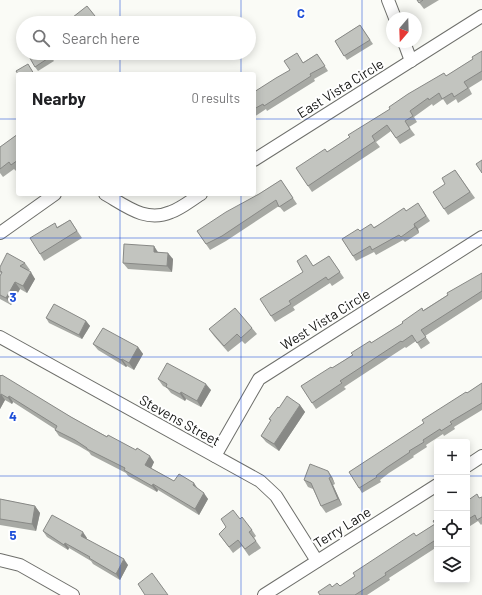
<!DOCTYPE html>
<html lang="en">
<head>
<meta charset="utf-8">
<style>
  :root { --surface:#fff; --page:#f2f2f2; --text:#202124; --muted:#757577; --line:#e0e0e0 }
  body { margin:0; font-family:Barlow,sans-serif; background:var(--page); color:var(--text) }
  .controls { position:absolute; right:12px; bottom:12px; display:grid; overflow:hidden; border-radius:4px; box-shadow:0 2px 10px #0003 }
  .controls button { width:36px; height:36px; display:grid; place-items:center; padding:0; border:0; border-bottom:1px solid var(--line); background:var(--surface); color:var(--text); font:20px sans-serif }
  .compass { position:absolute; left:386px; top:12px; width:36px; height:36px; border-radius:50%; background:var(--surface); box-shadow:0 2px 10px #0003; rotate:199deg }
  .list { margin:0; padding:0; list-style:none }
  h2 { display:flex; justify-content:space-between; align-items:center; height:52px; margin:0; padding:0 16px; font-size:17px }
  h2 small { font-size:13px; font-weight:400; color:var(--muted) }
  .icon { flex:none; width:22px; height:22px; fill:none; stroke:currentColor; stroke-width:2; stroke-linecap:round; stroke-linejoin:round }
  .map { position:relative; flex:none; width:482px; height:595px; overflow:hidden }
  .search { position:absolute; background:var(--surface); box-shadow:0 2px 10px #0003; left:16px; top:16px; width:240px; height:44px; display:flex; align-items:center; gap:10px; box-sizing:border-box; padding:0 14px; border-radius:22px; color:var(--muted); font-size:15px }
  .panel { position:absolute; background:var(--surface); box-shadow:0 2px 10px #0003; left:16px; top:72px; width:240px; height:124px; border-radius:4px }
  .map>svg:first-child { display:block }
  .lines { fill:none; stroke-linecap:round; stroke-linejoin:round }
  .street-casing { stroke:#6e6f6b; stroke-width:14 }
  .street { stroke:#fff; stroke-width:12 }
  .wall { fill:#a7a9a4 }
  .shaded-wall { fill:#888986 }
  .building { fill:#c2c4bf; stroke:#888986 }
  .grid { fill:none; stroke:#1d4ed8; stroke-width:1; stroke-opacity:0.55 }
  .labels { text-anchor:middle; dominant-baseline:central; stroke-width:4; stroke-linejoin:round; paint-order:stroke }
  .street-label { font-size:14px; fill:#131412; stroke:#fff }
  .grid-label { font-size:13px; text-anchor:middle; font-weight:bold; fill:#1d4ed8; stroke:#fff; stroke-width:4; stroke-linejoin:round; paint-order:stroke }
</style>
</head>
<body>
<div class="map">
<svg width="482" height="595" viewBox="0 0 482 595">
  <rect width="100%" height="100%" fill="#fafbf6"/>
  <g class="lines">
    <defs>
      <g id="street">
        <polyline points="388,0 395,18"/>
        <polyline points="404,42 411,61"/>
        <polyline points="254,160 482,16"/>
        <path d="M105,194C126,206 146,223 171,212C182,208 191,200 201,194"/>
        <polyline points="0,233 55,194"/>
        <polyline points="0,337 260,481 276,496 317,561"/>
        <polyline points="215,456 259,379 482,237"/>
        <polyline points="467,466 482,456"/>
        <polyline points="0,560 20,565 73,595"/>
        <polyline points="264,595 437,485"/>
      </g>
    </defs>
    <use href="#street" class="street-casing"/>
    <use href="#street" class="street"/>
  </g>
  <g class="wall">
    <polygon points="417,0 439,0 424,9"/>
    <polygon points="87,6 98,21 95,23 70,23"/>
    <polygon points="360,25 373,44 347,60 335,41"/>
    <polygon points="482,51 482,80 469,88 472,94 458,103 456,99 447,105 443,99 433,106 432,104 414,117 417,122 409,127 415,135 400,144 391,131 376,142 380,147 312,192 308,186 327,152 473,59"/>
    <polygon points="48,53 54,61 38,71 35,67"/>
    <polygon points="317,54 328,71 314,79 315,81 267,111 266,109 254,117 254,92"/>
    <polygon points="18,134 18,170 16,171 14,169 3,177 0,173 0,147"/>
    <polygon points="455,170 475,198 448,215 444,209 445,184"/>
    <polygon points="281,180 297,204 284,212 279,206 226,241 210,250 197,231 259,194"/>
    <polygon points="422,209 430,221 418,229 419,233 405,242 403,240 376,255 374,252 356,261 342,239 360,231 374,227 406,211"/>
    <polygon points="70,220 82,238 44,261 40,254 57,227"/>
    <polygon points="154,246 158,252 173,259 172,272 128,269 123,263"/>
    <polygon points="329,256 344,278 332,286 330,283 293,307 295,310 275,322 271,316 313,266"/>
    <polygon points="25,263 30,270 28,271 35,279 27,293 20,289 11,305 0,299 0,276 1,274 0,272 0,267"/>
    <polygon points="482,273 482,299 425,336 430,343 421,349 416,341 406,348 405,347 344,387 346,389 316,409 301,386 332,368 371,343 403,323"/>
    <polygon points="46,318 86,321 90,326 82,339 49,323"/>
    <polygon points="252,328 257,334 245,344 242,341 228,352 214,336 209,329"/>
    <polygon points="93,344 138,347 143,354 134,370 127,366 126,367 98,350"/>
    <polygon points="0,375 71,417 154,462 151,468 174,481 198,489 208,499 199,515 158,490 157,492 128,476 126,473 91,455 89,452 79,446 59,436 55,430 55,429 13,402 12,404 5,400 0,409"/>
    <polygon points="158,379 211,390 201,407 186,399 185,401 171,393 167,388 163,386"/>
    <polygon points="482,383 482,410 454,427 455,429 444,436 443,434 426,445 427,447 413,456 414,457 389,473 380,480 381,482 362,493 359,488 424,423 467,393"/>
    <polygon points="300,405 305,412 279,451 266,442 261,436 271,421 269,419 279,408"/>
    <polygon points="332,477 335,484 333,485 342,505 326,513 321,506 313,489 308,487 304,480"/>
    <polygon points="482,497 482,524 481,525 478,521 467,528 467,501 480,498"/>
    <polygon points="0,499 35,506 40,513 36,531 0,525"/>
    <polygon points="437,518 437,547 389,578 390,580 367,595 320,595 332,587 340,586 355,576 416,536 435,524"/>
    <polygon points="240,519 252,530 256,536 254,538 261,548 249,556 242,546 233,553 219,534"/>
    <polygon points="43,531 87,538 86,539 128,565 120,580 93,564 91,561 69,548 68,550 47,537"/>
  </g>
  <g class="shaded-wall">
    <polygon points="414,224 418,229 419,233 415,227"/>
    <polygon points="154,246 158,253 154,252"/>
    <polygon points="168,253 173,259 172,272 167,266"/>
    <polygon points="31,272 35,279 27,293 23,286"/>
    <polygon points="15,282 20,289 11,305 6,298"/>
    <polygon points="86,321 90,326 82,339 79,335"/>
    <polygon points="138,347 143,354 134,370 129,363"/>
    <polygon points="122,359 127,366 126,367 121,360"/>
    <polygon points="206,384 211,390 201,407 197,401"/>
    <polygon points="181,392 186,399 185,401 180,394"/>
    <polygon points="1,394 5,400 0,409 0,396"/>
    <polygon points="9,396 13,402 12,404 8,398"/>
    <polygon points="300,405 305,412 279,451 274,444"/>
    <polygon points="150,456 154,462 150,471 145,465"/>
    <polygon points="328,471 332,477 335,484 331,477"/>
    <polygon points="329,478 333,485 342,505 338,499"/>
    <polygon points="194,483 198,489 197,491 193,485"/>
    <polygon points="153,484 158,490 157,492 152,486"/>
    <polygon points="204,493 208,499 199,515 195,509"/>
    <polygon points="35,506 40,513 36,531 32,524"/>
    <polygon points="83,532 87,538 85,542 81,536"/>
    <polygon points="65,543 69,548 68,550 64,545"/>
    <polygon points="124,559 128,565 120,580 116,574"/>
  </g>
  <g class="building">
    <polygon points="417,0 423,0 419,3"/>
    <polygon points="87,6 95,16 86,23 70,23 68,21"/>
    <polygon points="360,25 370,40 344,56 335,41"/>
    <polygon points="482,51 482,71 464,82 468,88 454,97 452,93 442,99 439,93 429,100 428,98 410,111 413,116 405,121 410,129 396,138 387,125 372,136 375,141 308,186 296,168 325,149 327,152 350,137 348,135 390,109 389,107 408,94 444,73 446,76 473,59 472,57"/>
    <polygon points="27,53 48,53 50,57 35,67"/>
    <polygon points="297,53 303,63 317,54 325,66 310,74 311,76 264,106 263,104 254,109 254,92 276,78 290,70 284,61"/>
    <polygon points="28,64 34,74 18,74 16,71"/>
    <polygon points="18,134 18,160 11,165 9,162 0,169 0,147"/>
    <polygon points="482,160 482,173 476,164"/>
    <polygon points="455,170 470,192 444,209 433,192 445,184 442,178"/>
    <polygon points="281,180 293,198 279,207 276,200 222,236 206,244 197,231 226,212 259,194"/>
    <polygon points="418,203 426,216 414,224 415,227 401,237 399,235 372,250 370,246 353,256 342,239 358,229 360,231 371,224 374,228 404,208 406,211"/>
    <polygon points="70,220 77,231 40,254 30,238 55,223 57,228"/>
    <polygon points="124,244 154,246 154,252 168,253 167,266 123,263"/>
    <polygon points="7,253 25,263 20,266 31,272 23,286 15,282 6,298 0,295 0,276 2,272 0,271 0,267"/>
    <polygon points="306,255 313,266 329,256 340,272 328,280 326,277 289,301 291,304 271,316 260,299 303,272 297,261"/>
    <polygon points="482,273 482,291 421,330 426,337 417,343 412,335 402,342 401,341 340,381 342,383 312,403 301,386 331,367 332,368 353,355 351,353 370,341 371,343 403,323 402,322 422,308 423,311 448,295 447,293"/>
    <polygon points="54,304 86,321 79,335 46,318"/>
    <polygon points="235,308 252,328 241,338 237,334 224,346 209,329"/>
    <polygon points="103,328 138,347 129,363 122,359 121,360 93,344"/>
    <polygon points="167,363 206,384 197,401 181,392 180,394 166,387 167,384 158,379"/>
    <polygon points="0,375 1,376 2,375 71,417 107,437 108,435 136,450 137,448 150,456 145,465 174,481 179,474 194,483 193,485 204,493 195,509 153,484 152,486 124,470 125,468 87,449 87,448 75,440 55,430 57,426 9,396 8,398 1,394 0,396"/>
    <polygon points="482,383 482,403 450,422 452,424 441,431 440,429 423,440 424,442 409,451 410,452 386,468 376,476 377,477 359,488 349,472 424,423 422,420 466,392 467,393"/>
    <polygon points="287,396 300,405 274,444 261,436 271,420 269,419 278,407 279,408"/>
    <polygon points="310,464 328,471 331,477 329,478 338,499 321,506 311,483 304,480"/>
    <polygon points="477,494 479,498 482,497 482,517 477,520 475,515 467,520 467,501"/>
    <polygon points="0,499 35,506 32,524 0,519"/>
    <polygon points="233,510 240,519 242,517 252,530 249,532 256,541 245,549 238,540 229,547 219,534 226,527 221,519"/>
    <polygon points="52,515 83,532 81,536 124,559 116,574 89,558 90,557 65,543 64,545 43,531"/>
    <polygon points="437,518 437,539 385,573 386,575 355,595 320,595 318,592 330,584 332,587 337,583 340,586 355,576 353,573 414,533 416,536 435,524 433,521"/>
    <polygon points="152,573 168,595 145,595 138,584"/>
  </g>
  <path class="grid" d="M120,0V23M241,0V23M362,0V595M120,53V74M241,53V74M0,119H18M254,119H482M120,194V595M241,194V595M0,238H482M0,357H482M0,476H437M467,476H482"/>
  <g class="labels">
    <g class="street-label">
      <text transform="translate(340 88) rotate(-32)">East Vista Circle</text>
      <text transform="translate(325 319) rotate(-32)">West Vista Circle</text>
      <text transform="translate(180 420) rotate(29)">Stevens Street</text>
      <text transform="translate(342 527) rotate(-32)">Terry Lane</text>
    </g>
  </g>
  <g class="grid-label">
    <text x="301" y="18">C</text>
    <text x="13" y="302">3</text>
    <text x="13" y="421">4</text>
    <text x="13" y="540">5</text>
  </g>
</svg>
<div class="controls">
<button>+</button>
<button>−</button>
<button><svg class="icon" aria-label="locate" viewBox="0 0 24 24"><circle cx="12" cy="12" r="6"/><path d="M12 2v4M12 18v4M2 12h4M18 12h4"/></svg></button>
<button><svg class="icon" aria-label="layers" viewBox="0 0 24 24"><path d="M12 4l9 5-9 5-9-5zM3 14l9 5 9-5"/></svg></button>
</div>
<svg class="compass" viewBox="-18 -18 36 36"><path d="M0-13l5 13h-10z" fill="#e53935"/><path d="M0 13l5-13h-10z" fill="#757577"/></svg>
<div class="search"><svg class="icon" aria-label="search" viewBox="0 0 24 24"><circle cx="10" cy="10" r="6"/><path d="M15 15l6 6"/></svg>Search here</div>
<section class="panel">
<h2>Nearby<small>0 results</small></h2>
<ul class="list">
</ul>
</section>
</div>
</body>
</html>
